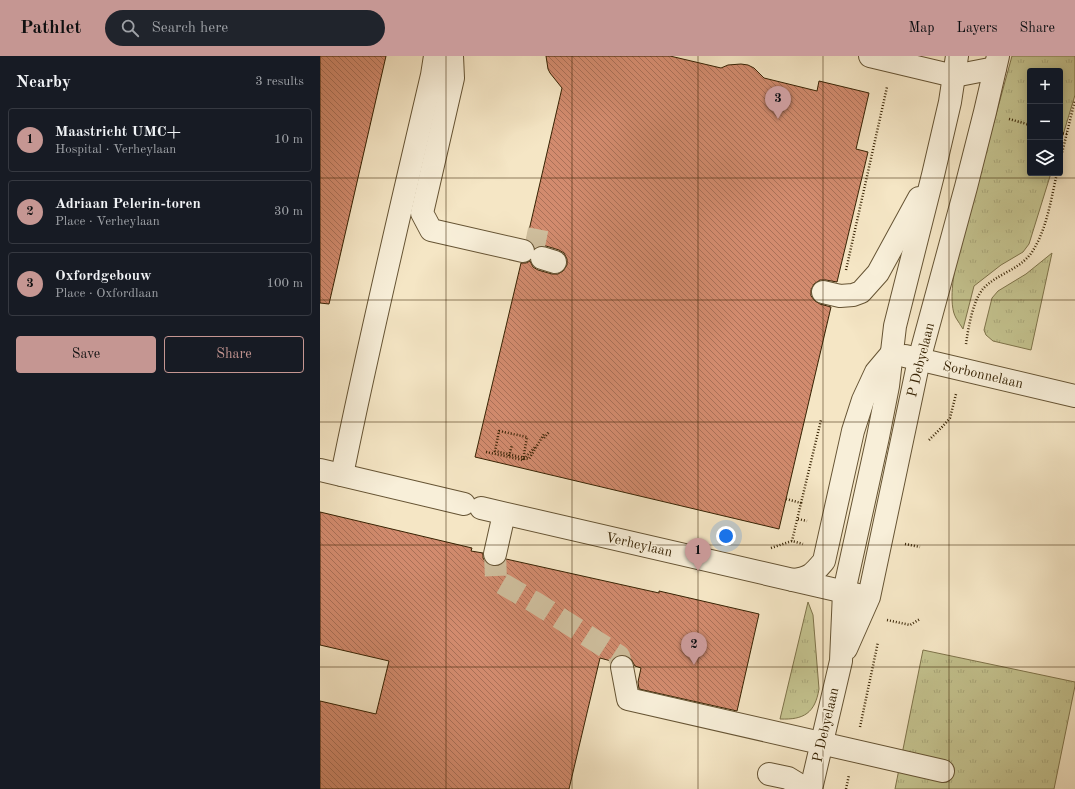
<!DOCTYPE html>
<html lang="en">
<head>
<meta charset="utf-8">
<style>
  :root { --surface:#171b24; --page:#20242c; --text:#f1f3f6; --muted:#9ea1a6; --line:#363941; --accent:#c59692 }
  body { margin:0; font-family:"Old Standard TT",serif; background:var(--page); color:var(--text) }
  .controls { position:absolute; right:12px; top:12px; display:grid; overflow:hidden; border-radius:4px; box-shadow:0 2px 10px #0003 }
  .controls button { width:36px; height:36px; display:grid; place-items:center; padding:0; border:0; border-bottom:1px solid var(--line); background:var(--surface); color:var(--text); font:20px sans-serif }
  .you { position:absolute; left:406px; top:480px; width:14px; height:14px; margin:-10px; border:3px solid #fff; border-radius:50%; background:#1a73e8; box-shadow:0 0 0 6px #1a73e833 }
  .badge { display:grid; place-items:center; width:26px; height:26px; border-radius:50%; background:var(--accent); color:#111; font-size:13px; font-weight:700 }
  .pin { position:absolute; translate:-50% -33px; filter:drop-shadow(0 1px 2px #0008) }
  .pin::after { content:''; position:absolute; top:21px; width:14px; height:12px; background:inherit; clip-path:polygon(0 0,100% 0,50% 100%) }
  .list { margin:0; padding:0; list-style:none }
  h2 { display:flex; justify-content:space-between; align-items:center; height:52px; margin:0; padding:0 16px; font-size:17px }
  h2 small { font-size:13px; font-weight:400; color:var(--muted) }
  .list li { display:grid; grid-template-columns:26px 1fr auto; gap:12px; align-items:center; box-sizing:border-box; height:64px; margin:0 8px 8px; padding:0 8px; border:1px solid var(--line); border-radius:4px }
  .list b { display:block; font-size:15px; white-space:nowrap }
  .list p { margin:0; font-size:13px; white-space:nowrap; color:var(--muted) }
  .list em { font-size:13px; font-style:normal; color:var(--muted) }
  .actions { display:flex; gap:8px; padding:12px 16px }
  .actions a { flex:1; padding:9px 0; border:1px solid var(--accent); border-radius:4px; text-align:center; font-size:14px; color:var(--accent) }
  .actions .main { background:var(--accent); color:#111 }
  .icon { flex:none; width:22px; height:22px; fill:none; stroke:currentColor; stroke-width:2; stroke-linecap:round; stroke-linejoin:round }
  .map { position:relative; flex:none; width:755px; height:733px; overflow:hidden }
  header { display:flex; align-items:center; gap:24px; box-sizing:border-box; height:56px; padding:0 20px; background:var(--accent); color:#111 }
  header strong { font-size:19px }
  nav { display:flex; gap:22px; margin-inline-start:auto; font-size:14px }
  .search { width:280px; height:36px; background:var(--page); display:flex; align-items:center; gap:10px; box-sizing:border-box; padding:0 14px; border-radius:22px; color:var(--muted); font-size:15px }
  main { display:flex }
  aside { flex:1; background:var(--surface) }
  .map>svg:first-child { display:block }
  .grass { fill:url(#grass-tufts); stroke:#7e734a }
  .building { fill:url(#building-back-hatch); stroke:#372304 }
  .lines { fill:none; stroke-linecap:round; stroke-linejoin:round }
  .minor-tunnel { stroke:#cfbf9e; stroke-width:22; stroke-dasharray:22 11; stroke-linecap:butt }
  .minor-casing { stroke:#665434; stroke-width:24 }
  .path { stroke:#372304; stroke-width:2.5; stroke-dasharray:1 2; stroke-linecap:butt }
  .minor { stroke:#f8efd9; stroke-width:22 }
  .grid { fill:none; stroke:#372304; stroke-width:1; stroke-opacity:0.55 }
  .labels { text-anchor:middle; dominant-baseline:central; stroke-width:3; stroke-linejoin:round; paint-order:stroke }
  .street-label { font-size:14px; fill:#372304; stroke:#f8efd9 }
</style>
</head>
<body>
<header>
<strong>Pathlet</strong>
<div class="search"><svg class="icon" aria-label="search" viewBox="0 0 24 24"><circle cx="10" cy="10" r="6"/><path d="M15 15l6 6"/></svg>Search here</div>
<nav><a>Map</a><a>Layers</a><a>Share</a></nav>
</header>
<main>
<aside>
<h2>Nearby<small>3 results</small></h2>
<ul class="list">
<li><span class="badge">1</span><div><b>Maastricht UMC+</b><p>Hospital · Verheylaan</p></div><em>10 m</em></li>
<li><span class="badge">2</span><div><b>Adriaan Pelerin-toren</b><p>Place · Verheylaan</p></div><em>30 m</em></li>
<li><span class="badge">3</span><div><b>Oxfordgebouw</b><p>Place · Oxfordlaan</p></div><em>100 m</em></li>
</ul>
<div class="actions"><a class="main">Save</a><a>Share</a></div>
</aside>
<div class="map">
<svg width="755" height="733" viewBox="0 0 755 733">
  <defs>
    <pattern id="grass-tufts" width="24" height="20" patternUnits="userSpaceOnUse"><rect width="24" height="20" fill="#c4c38f"/><path d="M3 7l-1-3M5 7V3M7 7l1-3M15 17l-1-3M17 17v-4M19 17l1-3" fill="none" stroke="#a9a77a"/></pattern>
    <pattern id="building-back-hatch" width="6" height="6" patternUnits="userSpaceOnUse"><rect width="6" height="6" fill="#d28b6e"/><path d="M-1 5l2 2M0 0l6 6M5-1l2 2" fill="none" stroke="#ab7158"/></pattern>
  </defs>
  <rect width="100%" height="100%" fill="#f5e6c5"/>
  <filter id="stains"><feTurbulence type="fractalNoise" baseFrequency=".005" numOctaves="4"/><feColorMatrix values="0 0 0 0 .2 0 0 0 0 .09 0 0 0 0 .02 0 0 0 .5 -.17"/></filter>
  <radialGradient id="worn" r=".72"><stop offset=".6" stop-color="#630" stop-opacity="0"/><stop offset="1" stop-color="#630" stop-opacity=".3"/></radialGradient>
  <g class="grass">
    <path d="M692,0H755V39L740,89V15H710V117H731L709,188L703,196L681,209L654,230L643,273C641,269 638,266 636,262C628,248 634,217 637,201Z"/>
    <polygon points="732,197 711,294 673,285 666,279 664,274 672,242 678,235 706,218"/>
    <path d="M488,546L493,559L499,633C495,657 484,664 460,663Z"/>
    <polygon points="603,594 755,626 755,630 734,733 575,733"/>
  </g>
  <g class="building">
    <polygon points="0,0 66,0 9,248 0,247"/>
    <polygon points="226,0 350,0 401,12 408,9 421,8 428,9 434,12 444,22 497,35 499,25 549,37 536,93 548,96 517,226 506,224 500,224 494,228 491,234 491,240 495,245 500,248 511,251 459,473 155,401 201,207 206,207 210,205 213,211 218,214 232,218 238,218 243,215 247,209 247,203 244,197 239,194 226,190 220,190 215,192 212,186 207,183 242,32 230,17 228,13"/>
    <polygon points="0,456 152,492 151,495 163,497 163,502 166,507 172,510 179,510 184,507 186,503 339,537 339,535 439,558 417,655 319,633 318,626 321,612 315,610 311,603 306,599 300,599 294,601 291,605 280,602 249,733 0,733 0,645 56,658 69,605 0,589"/>
  </g>
  <g class="lines">
    <g class="minor-tunnel">
      <polyline points="206,182 226,186"/>
      <polyline points="175,498 176,524 216,547 299,600 302,611"/>
    </g>
    <defs>
      <g id="minor">
        <polyline points="132,0 133,22 102,157 111,174 203,195"/>
        <polyline points="550,0 634,20 675,12"/>
        <polyline points="222,202 235,206"/>
        <polyline points="503,236 520,240 533,239 541,236 558,217 599,142"/>
        <polyline points="585,300 755,340"/>
        <polyline points="0,414 144,448"/>
        <path d="M22,419C49,285 81,152 112,19L115,0"/>
        <polyline points="161,452 538,539"/>
        <polyline points="175,498 184,458"/>
        <path d="M473,524C490,522 493,518 504,505L533,375L543,344L556,316L572,297"/>
        <polyline points="526,593 549,541 599,304 646,131 665,56 678,0"/>
        <polyline points="302,611 308,643 623,715"/>
        <polyline points="449,718 468,722 486,733"/>
        <polyline points="491,733 521,605 524,536 558,381 568,330 575,270 613,119 630,46 637,0"/>
      </g>
    </defs>
    <use href="#minor" class="minor-casing"/>
    <g class="path">
      <polyline points="689,63 710,69"/>
      <polyline points="740,77 747,78"/>
      <polyline points="740,105 755,44"/>
      <polyline points="526,214 567,31"/>
      <path d="M646,288C648,273 653,244 663,233C676,218 700,214 712,196C727,173 731,143 737,117"/>
      <polyline points="224,382 229,376"/>
      <polyline points="609,384 622,371 630,362 636,338"/>
      <polyline points="166,396 203,404 216,390"/>
      <polyline points="189,400 192,389"/>
      <polyline points="203,404 207,381 179,375 175,395 209,403 224,378"/>
      <polyline points="466,443 481,447 472,485"/>
      <polyline points="481,447 501,364"/>
      <polyline points="478,463 487,465"/>
      <polyline points="585,488 600,491"/>
      <polyline points="451,492 472,485 483,488"/>
      <polyline points="567,564 590,569 600,563"/>
      <polyline points="540,671 558,586"/>
      <polyline points="526,733 529,719"/>
    </g>
    <use href="#minor" class="minor"/>
  </g>
  <path class="grid" d="M126,0V733M252,0V733M378,0V733M503,0V733M629,0V733M0,122H755M0,244H755M0,366H755M0,489H755M0,611H755"/>
  <g class="labels">
    <g class="street-label">
      <text transform="translate(601 304) rotate(-76)">P Debyelaan</text>
      <text transform="translate(663 319) rotate(13)">Sorbonnelaan</text>
      <text transform="translate(319 489) rotate(13)">Verheylaan</text>
      <text transform="translate(506 669) rotate(-77)">P Debyelaan</text>
    </g>
  </g>
  <rect width="100%" height="100%" filter="url(#stains)"/>
  <rect width="100%" height="100%" fill="url(#worn)"/>
</svg>
<div class="controls">
<button>+</button>
<button>−</button>
<button><svg class="icon" aria-label="layers" viewBox="0 0 24 24"><path d="M12 4l9 5-9 5-9-5zM3 14l9 5 9-5"/></svg></button>
</div>
<div class="you"></div>
<div class="pin badge" style="left:378px;top:515px">1</div>
<div class="pin badge" style="left:374px;top:609px">2</div>
<div class="pin badge" style="left:458px;top:63px">3</div>
</div>
</main>
</body>
</html>
